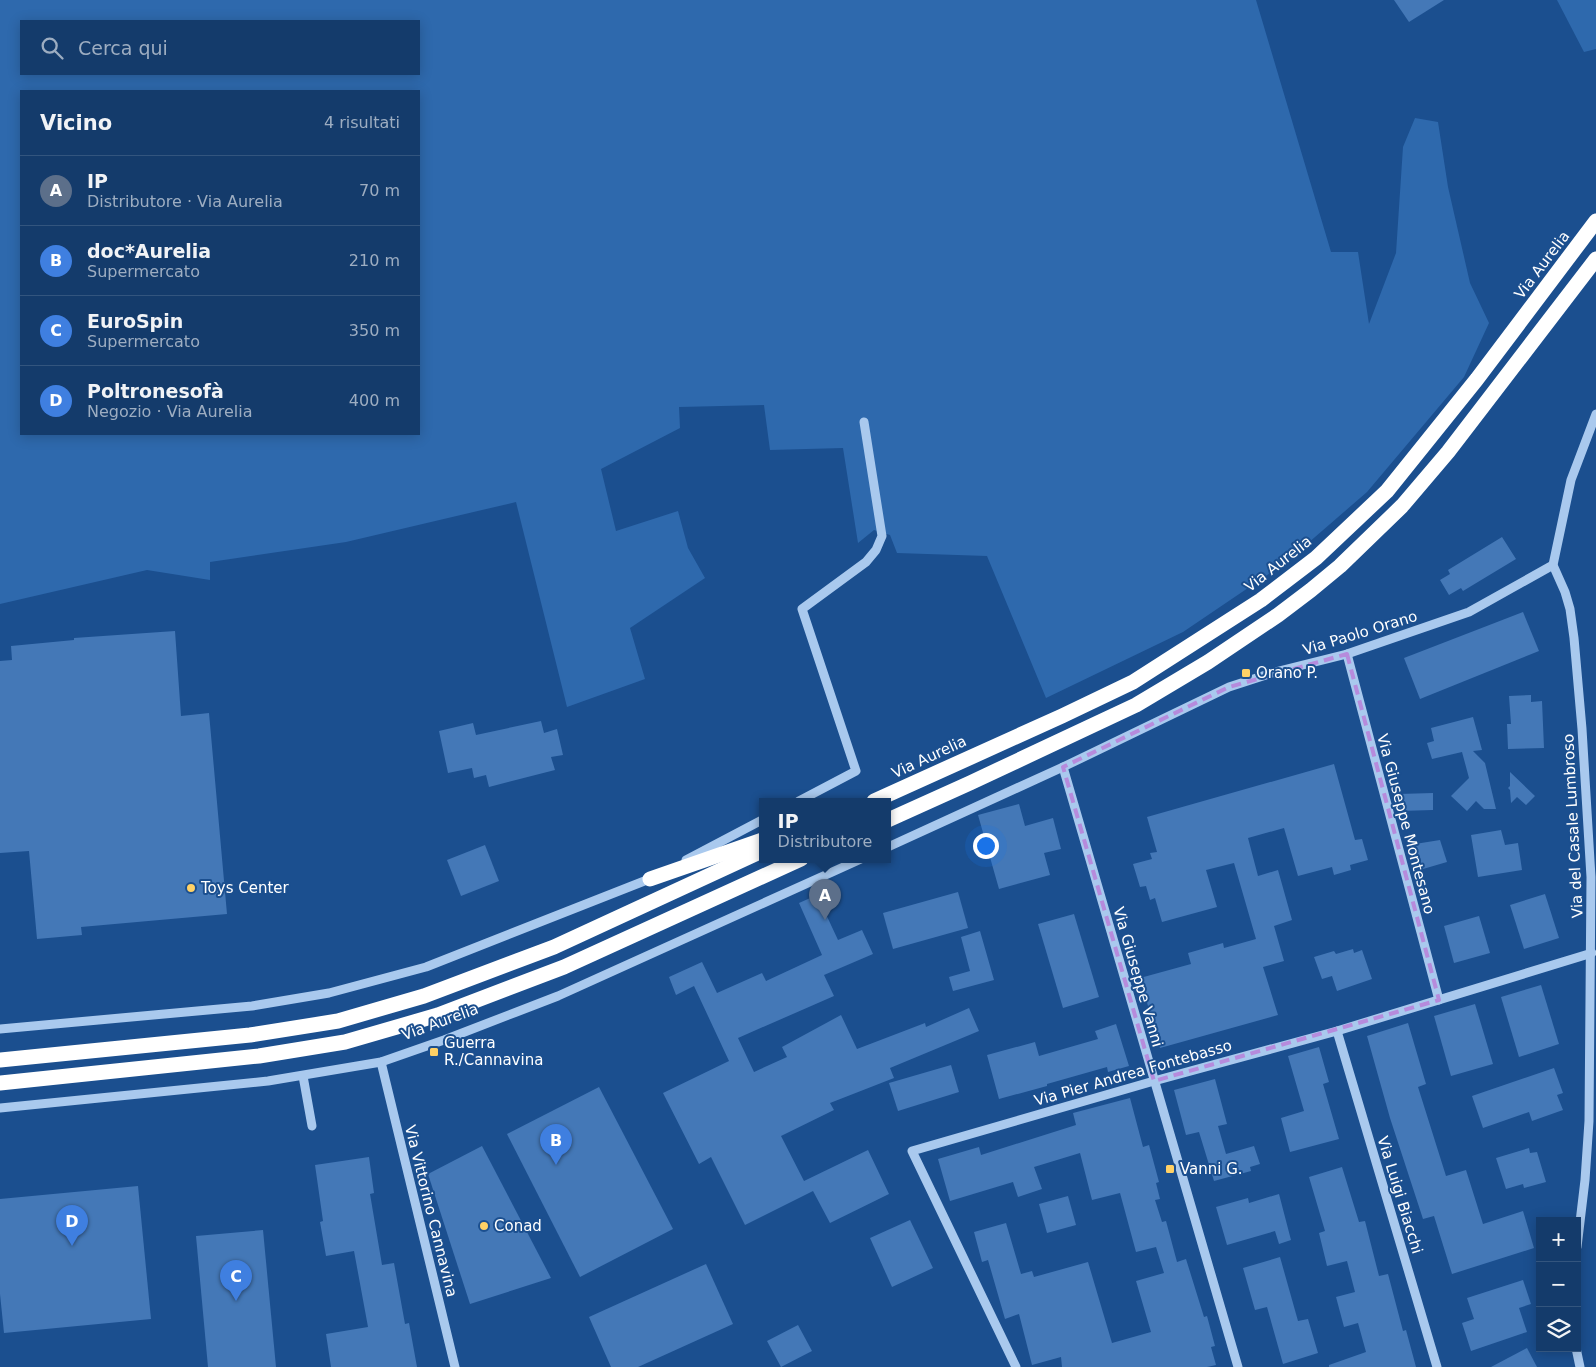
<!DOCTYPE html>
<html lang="it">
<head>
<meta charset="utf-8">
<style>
  :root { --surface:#143b6b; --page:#214673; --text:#f1f3f6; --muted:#9dadc1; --line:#33557e; --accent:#d6ab8b }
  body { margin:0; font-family:"DejaVu Sans",sans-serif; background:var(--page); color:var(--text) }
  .controls { position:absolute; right:15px; bottom:15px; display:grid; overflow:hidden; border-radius:0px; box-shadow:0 2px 12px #0003 }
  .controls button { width:45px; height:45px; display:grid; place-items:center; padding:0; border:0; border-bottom:1px solid var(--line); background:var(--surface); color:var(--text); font:25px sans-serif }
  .you { position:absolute; left:985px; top:845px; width:18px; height:18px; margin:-12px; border:4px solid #fff; border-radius:50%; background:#1a73e8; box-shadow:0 0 0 8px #1a73e833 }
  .badge { display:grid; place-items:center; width:32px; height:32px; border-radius:50%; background:var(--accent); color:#fff; font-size:16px; font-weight:700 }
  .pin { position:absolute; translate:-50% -41px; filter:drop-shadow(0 1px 2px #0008) }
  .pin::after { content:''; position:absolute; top:26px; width:18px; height:15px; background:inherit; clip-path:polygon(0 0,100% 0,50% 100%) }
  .popup { position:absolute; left:759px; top:798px; width:132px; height:65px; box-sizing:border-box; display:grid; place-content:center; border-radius:0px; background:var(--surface); filter:drop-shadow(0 1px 4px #0005); font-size:16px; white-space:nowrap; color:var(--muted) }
  .popup b { font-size:19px; color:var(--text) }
  .popup::after { content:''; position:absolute; left:50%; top:100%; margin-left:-10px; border:10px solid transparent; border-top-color:var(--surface) }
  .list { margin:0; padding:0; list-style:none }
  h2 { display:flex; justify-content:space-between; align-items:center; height:65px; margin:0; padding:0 20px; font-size:21px }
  h2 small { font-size:16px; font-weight:400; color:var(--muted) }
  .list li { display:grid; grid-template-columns:32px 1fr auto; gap:15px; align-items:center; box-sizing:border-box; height:70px; padding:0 20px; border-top:1px solid var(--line) }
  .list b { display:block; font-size:19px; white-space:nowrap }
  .list p { margin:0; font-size:16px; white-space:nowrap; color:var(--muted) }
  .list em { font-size:16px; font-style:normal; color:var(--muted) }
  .icon { flex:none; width:28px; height:28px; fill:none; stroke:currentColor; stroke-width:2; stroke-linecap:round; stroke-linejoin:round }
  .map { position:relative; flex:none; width:1596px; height:1367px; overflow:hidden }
  .search { position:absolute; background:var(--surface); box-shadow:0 2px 12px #0003; left:20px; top:20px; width:400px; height:55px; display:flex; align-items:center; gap:12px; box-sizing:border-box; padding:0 18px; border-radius:0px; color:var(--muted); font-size:19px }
  .panel { position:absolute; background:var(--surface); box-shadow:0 2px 12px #0003; left:20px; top:90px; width:400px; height:345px; border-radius:0px }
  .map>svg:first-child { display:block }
  .green { fill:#2e69ad; fill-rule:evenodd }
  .building { fill:#4478b7 }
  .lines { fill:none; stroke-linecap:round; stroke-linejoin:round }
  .minor { stroke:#a9c9ee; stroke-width:9 }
  .highway { stroke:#fff; stroke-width:15 }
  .marked { fill:none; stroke:#b68bdc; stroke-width:4; stroke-dasharray:10 6; stroke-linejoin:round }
  .poi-dot { fill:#ffd166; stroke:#1b4f8f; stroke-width:2 }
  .labels { text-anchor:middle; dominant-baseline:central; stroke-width:4; stroke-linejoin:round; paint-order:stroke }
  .street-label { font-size:15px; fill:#fff; stroke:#1b4f8f }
  .poi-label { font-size:15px; fill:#fff; stroke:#1b4f8f; text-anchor:start }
</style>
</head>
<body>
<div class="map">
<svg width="1596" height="1367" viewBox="0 0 1596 1367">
  <rect width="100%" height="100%" fill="#1b4f8f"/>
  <g class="green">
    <path d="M0,0H1256L1331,252H1358L1369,324L1396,253L1403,147L1415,118L1438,122L1448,187L1470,283L1489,323L1464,377L1367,492L1285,563L1183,632L1046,698L987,556L897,553L890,535L874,530L858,543L843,448L770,450L764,405L679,407L680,428L601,469L616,531L678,511L688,548L705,578L630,628L645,679L567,707L516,502L346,542L210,562V580L147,570L0,604ZM21,21H419V74H21ZM21,91H419V434H21Z"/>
    <polygon points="1557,0 1596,0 1596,49 1584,52"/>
  </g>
  <g class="building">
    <polygon points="1394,0 1444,0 1409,22"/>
    <polygon points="1502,537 1516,559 1463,591 1461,588 1449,595 1440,580 1450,574 1448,570"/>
    <polygon points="1523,612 1539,651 1420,699 1404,658"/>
    <polygon points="175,631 181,716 209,713 227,914 81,927 82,935 37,939 29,851 0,853 0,661 12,660 11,646 74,640 74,638"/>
    <polygon points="1531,695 1531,702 1542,701 1544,748 1508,749 1507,724 1511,724 1509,696"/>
    <polygon points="1473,717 1482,750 1473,751 1485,763 1496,809 1484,809 1476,801 1467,811 1451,796 1469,778 1462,752 1432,759 1427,743 1434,741 1431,728"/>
    <polygon points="541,721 544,733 557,729 563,755 551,757 555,770 489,787 486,775 474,778 472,768 448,773 439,731 473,723 476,735"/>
    <polygon points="1334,764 1355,840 1362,839 1368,860 1350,865 1351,870 1334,875 1332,867 1298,876 1284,828 1248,838 1258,876 1278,870 1292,920 1274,926 1284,961 1263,967 1278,1015 1160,1048 1140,978 1191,964 1188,953 1223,943 1224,948 1256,939 1234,863 1206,870 1217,907 1162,922 1155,898 1150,900 1146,886 1140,887 1133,864 1152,859 1150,853 1157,852 1147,817"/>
    <polygon points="1510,772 1535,796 1526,805 1517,797 1511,803 1510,790 1508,788 1510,786"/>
    <polygon points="1433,793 1433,810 1399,811 1399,794"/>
    <polygon points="1019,804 1025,826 1053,818 1061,849 1044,853 1050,875 999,889 978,815"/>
    <polygon points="1501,830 1505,845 1518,843 1522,870 1478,877 1471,835"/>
    <polygon points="1440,840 1447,862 1423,869 1415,844"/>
    <polygon points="485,845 499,881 461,896 447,860"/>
    <polygon points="958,892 968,928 893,949 883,913"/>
    <polygon points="1545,894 1559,938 1524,949 1510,905"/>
    <polygon points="817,895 838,940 862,930 873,954 824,975 834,996 738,1038 754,1072 787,1057 782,1047 841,1015 857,1049 925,1023 926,1027 969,1008 979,1031 890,1068 894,1078 830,1103 834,1110 781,1136 804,1181 868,1150 889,1194 830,1223 813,1191 745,1225 711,1157 699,1164 663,1093 729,1061 694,986 676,995 669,977 702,962 717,993 762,973 766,981 822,955 799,903"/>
    <polygon points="1074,914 1099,997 1063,1008 1038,924"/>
    <polygon points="1479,916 1490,953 1454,963 1444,926"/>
    <polygon points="980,931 994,980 953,991 949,977 970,971 961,937"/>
    <polygon points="1353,949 1354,953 1362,950 1372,979 1337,991 1332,976 1322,979 1314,957 1334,951 1336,954"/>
    <polygon points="1541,985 1559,1044 1519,1057 1501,997"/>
    <polygon points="1475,1004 1493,1064 1451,1076 1434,1016"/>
    <polygon points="1408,1023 1426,1084 1418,1087 1446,1176 1466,1170 1483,1224 1523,1211 1534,1248 1452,1274 1434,1216 1423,1219 1390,1118 1367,1036"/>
    <polygon points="1116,1024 1129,1066 1108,1072 1107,1067 1047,1084 1047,1086 999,1099 987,1055 1035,1042 1039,1056 1098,1039 1095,1031"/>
    <polygon points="1319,1047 1329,1082 1323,1084 1339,1139 1290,1152 1281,1118 1304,1111 1288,1056"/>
    <polygon points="951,1065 959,1092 898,1111 889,1083"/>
    <polygon points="1554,1068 1563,1093 1557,1095 1563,1110 1532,1121 1529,1112 1483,1128 1472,1096"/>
    <polygon points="1215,1079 1227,1124 1218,1126 1226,1154 1254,1146 1260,1164 1250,1167 1251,1171 1214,1181 1199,1132 1186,1135 1174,1090"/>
    <polygon points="599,1087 673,1229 580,1277 507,1134"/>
    <polygon points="1130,1098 1143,1147 1149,1145 1159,1182 1156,1183 1160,1199 1155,1200 1162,1222 1166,1221 1177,1262 1186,1259 1204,1317 1207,1316 1215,1346 1211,1347 1216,1365 1207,1367 1062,1367 1061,1357 1032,1365 1019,1314 1005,1319 988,1260 982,1262 974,1232 1006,1223 1021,1274 1032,1271 1034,1277 1088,1262 1112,1343 1151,1332 1136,1281 1164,1273 1156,1247 1136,1252 1120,1193 1092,1200 1080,1153 1034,1167 1042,1189 1018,1197 1013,1182 950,1201 938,1159 979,1147 981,1155 1076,1125 1073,1113"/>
    <polygon points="482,1146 551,1278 470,1304 428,1174"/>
    <polygon points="1529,1148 1530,1153 1537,1152 1546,1182 1524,1188 1523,1184 1506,1189 1496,1158"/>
    <polygon points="369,1157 374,1193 370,1194 382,1265 394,1263 405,1324 409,1323 417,1367 331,1367 326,1334 368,1327 354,1251 326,1256 320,1222 323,1221 315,1165"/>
    <polygon points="1342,1167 1359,1222 1365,1221 1379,1276 1388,1274 1403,1331 1406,1330 1416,1367 1329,1367 1329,1365 1366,1352 1358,1323 1344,1327 1336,1297 1355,1292 1347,1261 1327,1266 1319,1233 1325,1231 1309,1177"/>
    <polygon points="138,1186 151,1319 4,1333 0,1294 0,1199"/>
    <polygon points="1279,1194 1291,1240 1279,1244 1275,1231 1227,1245 1216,1207 1248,1198 1249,1203"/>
    <polygon points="1068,1196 1076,1225 1047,1233 1039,1204"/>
    <polygon points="910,1220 933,1268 892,1287 870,1238"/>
    <polygon points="263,1230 276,1367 208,1367 196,1236"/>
    <polygon points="1280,1257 1298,1321 1308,1319 1318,1353 1283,1364 1267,1307 1255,1310 1243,1268"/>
    <polygon points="706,1264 733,1324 638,1367 611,1367 589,1317"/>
    <polygon points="1523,1280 1531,1304 1519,1308 1527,1332 1471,1351 1462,1323 1474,1319 1467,1298"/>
    <polygon points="798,1325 812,1351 781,1367 767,1341"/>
    <polygon points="1527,1348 1537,1367 1491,1367"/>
  </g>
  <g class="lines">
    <g class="minor">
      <polyline points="1347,654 1439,1000"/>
      <polyline points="1063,767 1238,1367"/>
      <polyline points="799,801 856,771 802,609 866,562 876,550 882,536 864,422"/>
      <polyline points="888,847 1063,767 1229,687 1275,672 1347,654 1469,612 1553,565"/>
      <polyline points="686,860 762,820"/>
      <polyline points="0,1029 252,1006 329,993 426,967 652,878"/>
      <polyline points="1337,1031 1437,1367"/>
      <polyline points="381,1062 455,1367"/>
      <polyline points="303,1076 312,1126"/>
      <polyline points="0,1108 268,1081 381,1062 444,1040 558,996 861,859"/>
      <polyline points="1577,1247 1585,1180 1589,1121 1591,877 1582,729 1574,638 1570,609 1565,592 1553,565 1571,480 1596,414"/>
      <polyline points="1576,1348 1580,1367"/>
      <polyline points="1016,1367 912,1151 1154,1081 1337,1031 1592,953"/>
    </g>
    <g class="highway">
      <polyline points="874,801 1062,716 1133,682 1261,600 1316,558 1387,491 1477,379 1596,221"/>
      <polyline points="888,820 970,783 1136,705 1208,662 1278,615 1311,590 1340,566 1402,506 1448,452 1596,259"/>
      <polyline points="650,879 762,840"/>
      <polyline points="0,1060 250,1035 338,1021 424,996 554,947 762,851"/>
      <polyline points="0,1083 259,1056 345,1042 438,1015 564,967 801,859"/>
    </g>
  </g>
  <path class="marked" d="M1347,654L1439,1000L1154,1081L1063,767L1229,687Z"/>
  <g class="poi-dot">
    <rect x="1241" y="668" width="10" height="10" rx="2.5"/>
    <circle cx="191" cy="888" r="5"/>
    <rect x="429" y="1047" width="10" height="10" rx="2.5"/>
    <rect x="1165" y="1164" width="10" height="10" rx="2.5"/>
    <circle cx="484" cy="1226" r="5"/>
  </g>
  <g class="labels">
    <g class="street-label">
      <text transform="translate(1542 265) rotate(-53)">Via Aurelia</text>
      <text transform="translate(1278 564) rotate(-38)">Via Aurelia</text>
      <text transform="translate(1360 633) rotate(-17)">Via Paolo Orano</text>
      <text transform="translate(929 757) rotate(-25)">Via Aurelia</text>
      <text transform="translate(1406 824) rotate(75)">Via Giuseppe Montesano</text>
      <text transform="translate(1573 826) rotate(-93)">Via del Casale Lumbroso</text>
      <text transform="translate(1138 977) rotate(74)">Via Giuseppe Vanni</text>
      <text transform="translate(440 1022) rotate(-20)">Via Aurelia</text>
      <text transform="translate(1133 1073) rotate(-16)">Via Pier Andrea Fontebasso</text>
      <text transform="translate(1400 1195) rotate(73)">Via Luigi Biacchi</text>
      <text transform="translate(431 1211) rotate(76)">Via Vittorino Cannavina</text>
    </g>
    <g class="poi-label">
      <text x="1256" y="673">Orano P.</text>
      <text x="201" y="888">Toys Center</text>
      <text x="444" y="1043">Guerra<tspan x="444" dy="17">R./Cannavina</tspan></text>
      <text x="1180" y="1169">Vanni G.</text>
      <text x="494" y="1226">Conad</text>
    </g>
  </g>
</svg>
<div class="controls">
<button>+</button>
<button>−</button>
<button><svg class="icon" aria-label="layers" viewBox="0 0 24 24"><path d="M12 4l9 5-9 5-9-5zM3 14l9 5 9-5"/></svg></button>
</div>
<div class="you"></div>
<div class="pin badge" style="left:825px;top:920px;background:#5c6f8a">A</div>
<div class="popup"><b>IP</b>Distributore</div>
<div class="pin badge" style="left:556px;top:1165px;background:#3f7fe0">B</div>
<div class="pin badge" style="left:236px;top:1301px;background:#3f7fe0">C</div>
<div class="pin badge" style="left:72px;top:1246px;background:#3f7fe0">D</div>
<div class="search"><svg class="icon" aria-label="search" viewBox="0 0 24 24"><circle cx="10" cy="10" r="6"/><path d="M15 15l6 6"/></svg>Cerca qui</div>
<section class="panel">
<h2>Vicino<small>4 risultati</small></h2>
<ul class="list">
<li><span class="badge" style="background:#5c6f8a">A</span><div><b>IP</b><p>Distributore · Via Aurelia</p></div><em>70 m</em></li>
<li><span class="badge" style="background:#3f7fe0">B</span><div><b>doc*Aurelia</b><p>Supermercato</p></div><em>210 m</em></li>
<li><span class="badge" style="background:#3f7fe0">C</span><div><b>EuroSpin</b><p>Supermercato</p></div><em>350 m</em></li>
<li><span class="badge" style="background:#3f7fe0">D</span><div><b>Poltronesofà</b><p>Negozio · Via Aurelia</p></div><em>400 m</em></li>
</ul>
</section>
</div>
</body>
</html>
